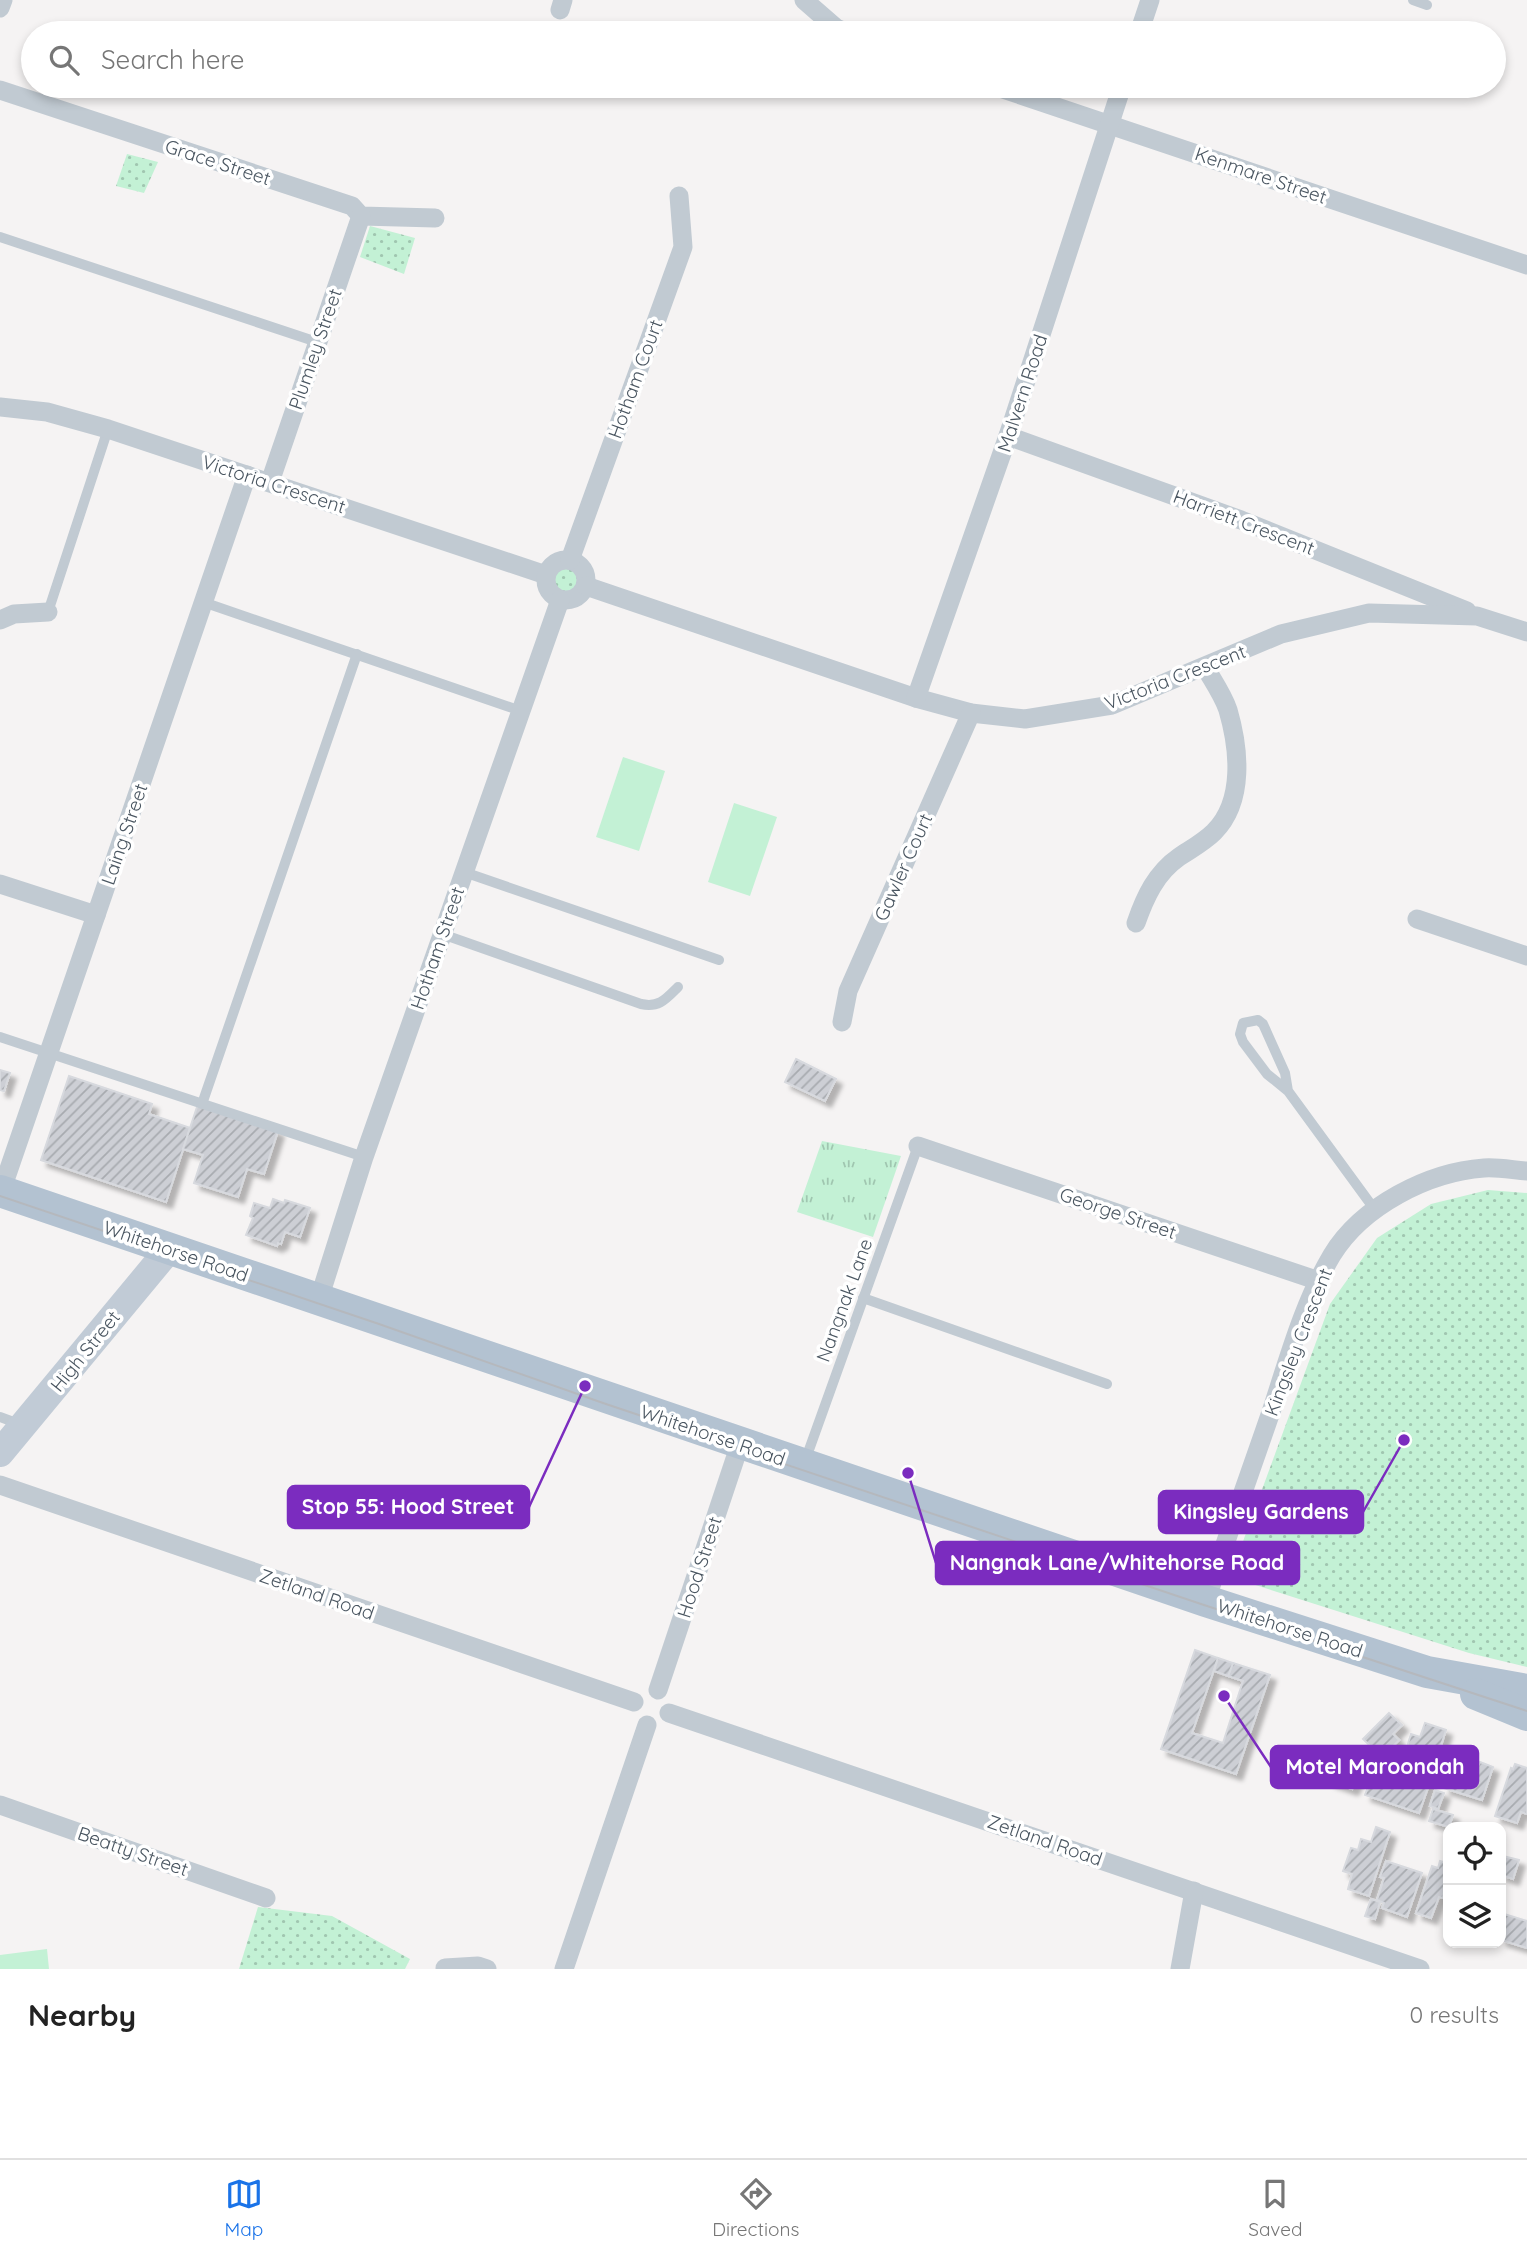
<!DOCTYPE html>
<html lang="en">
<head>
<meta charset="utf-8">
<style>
  :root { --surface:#fff; --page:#f6f6f6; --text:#222; --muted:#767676; --line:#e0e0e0; --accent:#1a73e8 }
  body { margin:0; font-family:Quicksand,sans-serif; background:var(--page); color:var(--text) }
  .controls { position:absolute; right:21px; bottom:21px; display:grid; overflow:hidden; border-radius:14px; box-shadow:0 4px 10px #0003 }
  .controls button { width:63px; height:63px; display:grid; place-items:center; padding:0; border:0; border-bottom:2px solid var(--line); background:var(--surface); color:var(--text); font:35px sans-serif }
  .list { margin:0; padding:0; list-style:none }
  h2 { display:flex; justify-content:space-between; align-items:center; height:91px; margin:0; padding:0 28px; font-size:30px }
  h2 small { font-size:23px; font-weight:400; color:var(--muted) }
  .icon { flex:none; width:38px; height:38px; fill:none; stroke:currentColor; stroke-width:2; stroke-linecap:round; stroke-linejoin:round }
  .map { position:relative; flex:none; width:1527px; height:1969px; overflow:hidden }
  .search { position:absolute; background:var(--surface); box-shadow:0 4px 10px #0003; left:21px; right:21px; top:21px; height:77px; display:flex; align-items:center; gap:18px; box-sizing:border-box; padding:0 24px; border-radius:38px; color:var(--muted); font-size:26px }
  .sheet { height:189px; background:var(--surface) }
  nav { display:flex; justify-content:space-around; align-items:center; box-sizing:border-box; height:98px; border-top:2px solid var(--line); background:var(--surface); font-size:19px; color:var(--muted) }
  nav a { display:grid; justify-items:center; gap:4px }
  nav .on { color:var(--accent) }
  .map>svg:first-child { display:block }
  .grass { fill:url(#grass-tufts) }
  .park { fill:url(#park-dots) }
  .pitch { fill:#c3f1d5 }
  .building { fill:url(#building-hatch); stroke:#d7d9de; stroke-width:2; filter:url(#shadow) }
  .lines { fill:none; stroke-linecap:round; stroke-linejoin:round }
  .lane { stroke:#c1cad2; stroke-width:10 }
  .street { stroke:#c1cad2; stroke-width:19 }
  .secondary { stroke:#c1cbd6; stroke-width:28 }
  .primary { stroke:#b3c2d1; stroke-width:32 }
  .tram { stroke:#b5b8bd; stroke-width:2 }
  .labels { text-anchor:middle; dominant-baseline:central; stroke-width:7; stroke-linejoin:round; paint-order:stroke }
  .street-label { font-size:19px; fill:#4a5661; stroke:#fff }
  .leader { fill:none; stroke:#7b2cbf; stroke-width:2.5 }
  .callout-dot { fill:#7b2cbf; stroke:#fff; stroke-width:2.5 }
  .callout { fill:#7b2cbf; stroke:#7b2cbf; stroke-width:2.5 }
  .callout-label { font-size:21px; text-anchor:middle; font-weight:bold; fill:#fff }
</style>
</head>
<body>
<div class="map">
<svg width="1527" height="1969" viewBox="0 0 1527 1969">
  <defs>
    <pattern id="grass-tufts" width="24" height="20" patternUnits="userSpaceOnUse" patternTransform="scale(1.75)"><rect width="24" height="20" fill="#c3f1d5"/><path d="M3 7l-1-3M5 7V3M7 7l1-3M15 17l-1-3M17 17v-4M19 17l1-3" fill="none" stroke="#a0c6b0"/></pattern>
    <pattern id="park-dots" width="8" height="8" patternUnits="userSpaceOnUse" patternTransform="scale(1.75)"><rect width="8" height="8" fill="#c3f1d5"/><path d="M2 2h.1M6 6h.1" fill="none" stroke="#a0c6b0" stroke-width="1.8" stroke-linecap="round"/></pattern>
    <pattern id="building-hatch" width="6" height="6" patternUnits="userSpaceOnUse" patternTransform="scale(1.75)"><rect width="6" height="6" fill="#cdcfd5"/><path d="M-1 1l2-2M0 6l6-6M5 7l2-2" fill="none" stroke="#a8abb0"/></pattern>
    <filter id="shadow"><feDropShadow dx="6" dy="6" stdDeviation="2" flood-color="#0004"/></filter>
  </defs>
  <rect width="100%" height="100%" fill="#f5f3f3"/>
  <polygon class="grass" points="822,1141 901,1156 873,1237 797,1212"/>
  <g class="park">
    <polygon points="127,154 158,162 144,193 116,186"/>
    <polygon points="370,226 415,238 404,274 360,257"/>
    <circle cx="565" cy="579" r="13"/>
    <polygon points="1488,1190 1527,1193 1527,1667 1469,1653 1230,1577 1330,1304 1377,1238 1431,1204"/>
    <polygon points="258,1907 332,1916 410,1959 405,1969 239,1969"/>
  </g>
  <g class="pitch">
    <polygon points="623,757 665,771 639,851 596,837"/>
    <polygon points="734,803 777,817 750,896 708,882"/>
    <polygon points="47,1949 49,1969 0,1969 0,1955"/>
  </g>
  <g class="building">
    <polygon points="796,1059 836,1079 825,1101 785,1082"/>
    <polygon points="0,1070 10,1073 4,1091 0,1090"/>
    <polygon points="69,1076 152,1104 149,1114 190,1128 166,1202 41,1160"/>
    <polygon points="198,1104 278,1131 264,1174 247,1169 238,1197 194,1183 203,1155 183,1149"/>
    <polygon points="273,1199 284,1203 285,1200 310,1208 300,1237 285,1232 281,1244 278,1243 277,1246 246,1235 253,1218 250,1216 254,1203 270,1208"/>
    <polygon points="1195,1650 1218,1658 1192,1733 1223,1743 1243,1681 1228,1676 1233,1663 1270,1675 1236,1774 1161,1749"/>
    <polygon points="1218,1658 1233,1663 1228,1676 1214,1671"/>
    <polygon points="1389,1713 1402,1725 1393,1734 1399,1740 1382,1757 1363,1739"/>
    <polygon points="1425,1723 1446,1730 1439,1752 1435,1751 1431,1764 1412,1758 1414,1752 1406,1750 1411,1734 1420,1737"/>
    <polygon points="1352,1748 1368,1763 1357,1774 1359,1777 1352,1789 1329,1781 1333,1768"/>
    <polygon points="1480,1762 1493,1767 1482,1800 1444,1788 1451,1767 1457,1769 1458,1766 1476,1772"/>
    <polygon points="1515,1764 1527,1768 1527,1814 1521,1812 1517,1823 1495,1816 1511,1768 1513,1769"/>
    <polygon points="1389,1769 1402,1774 1399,1781 1408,1785 1413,1772 1431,1779 1419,1813 1365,1795 1373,1773 1387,1777"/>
    <polygon points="1435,1790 1444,1793 1438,1809 1430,1806"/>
    <polygon points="1433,1809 1453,1815 1449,1827 1429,1821"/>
    <polygon points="1376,1827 1390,1832 1369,1896 1348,1889 1352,1874 1343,1871 1351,1848 1358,1850 1361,1839 1371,1842"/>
    <polygon points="1503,1856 1519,1860 1513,1879 1501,1875"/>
    <polygon points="1386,1861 1422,1873 1407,1917 1382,1908 1384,1903 1377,1900 1384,1878 1380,1877"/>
    <polygon points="1440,1861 1447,1863 1445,1871 1448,1872 1448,1894 1444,1892 1443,1898 1439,1897 1431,1918 1416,1913 1432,1866 1438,1868"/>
    <polygon points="1371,1899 1380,1902 1375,1919 1365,1916"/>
    <polygon points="1501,1913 1527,1921 1527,1948 1501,1940"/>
  </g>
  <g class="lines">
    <g class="lane">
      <polyline points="1413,0 1427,5"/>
      <polyline points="0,237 317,342"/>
      <polyline points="203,602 521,711"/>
      <polyline points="48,612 108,429"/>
      <polyline points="464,872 719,960"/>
      <path d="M442,934L641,1004C659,1008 666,999 678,987"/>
      <polyline points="0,1037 364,1157"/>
      <polyline points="1288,1091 1285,1073 1263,1024 1258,1020 1243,1023 1240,1034 1243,1042 1267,1074 1288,1091 1375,1210"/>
      <polyline points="202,1104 357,654"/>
      <polyline points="863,1298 1107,1384"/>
      <polyline points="0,1417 19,1424"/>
      <polyline points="805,1461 918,1146"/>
    </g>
    <g class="street">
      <polyline points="804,0 836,28 847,33"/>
      <polyline points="0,8 3,0"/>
      <polyline points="560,10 563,0"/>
      <polyline points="1139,33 1150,0"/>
      <polyline points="994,86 1527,265"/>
      <polyline points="0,90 352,206 361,216 435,218"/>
      <polyline points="0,407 47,412 108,429 546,575"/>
      <polyline points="1008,436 1241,520 1467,611"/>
      <polyline points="270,482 361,216"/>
      <circle cx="566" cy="580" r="20"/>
      <polyline points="570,560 683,247 679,196"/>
      <polyline points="586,586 916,698 971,713 1025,719 1112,705 1281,634 1369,613 1477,616 1527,632"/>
      <polyline points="0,620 14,614 48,612"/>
      <polyline points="916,698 1008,436 1122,86"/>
      <polyline points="0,884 96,915"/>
      <polyline points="1417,919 1527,956"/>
      <path d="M1136,923C1145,897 1156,873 1179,857C1191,849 1204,842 1214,832C1245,801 1239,748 1228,710C1223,695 1213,681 1205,667"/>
      <polyline points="842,1022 848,991 971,713"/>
      <polyline points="918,1146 1319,1281"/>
      <polyline points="1,1192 247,475"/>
      <polyline points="319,1299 364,1157 560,600"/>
      <polyline points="0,1485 634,1702"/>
      <path d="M1206,1601C1227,1536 1250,1473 1272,1409C1289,1357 1304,1302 1332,1255C1362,1206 1428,1172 1484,1168C1498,1167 1513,1170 1527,1171"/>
      <polyline points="658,1690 740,1444"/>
      <polyline points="669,1713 1420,1969"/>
      <polyline points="0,1805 266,1898"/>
      <polyline points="445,1968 478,1966 487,1969"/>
      <polyline points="564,1969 647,1725"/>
      <polyline points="1180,1969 1194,1891"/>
    </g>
    <polyline class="secondary" points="0,1453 170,1248"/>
    <g class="primary">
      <polyline points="0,1191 1206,1601 1427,1672 1527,1690"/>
      <polyline points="1476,1694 1527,1715"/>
    </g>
    <polyline class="tram" points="0,1196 379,1324 603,1403 1204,1605 1527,1711"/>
  </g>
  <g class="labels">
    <g class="street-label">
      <text transform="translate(218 162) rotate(18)">Grace Street</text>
      <text transform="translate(1261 175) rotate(19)">Kenmare Street</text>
      <text transform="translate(315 349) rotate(-71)">Plumley Street</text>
      <text transform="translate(635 379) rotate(-70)">Hotham Court</text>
      <text transform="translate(1022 393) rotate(-72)">Malvern Road</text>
      <text transform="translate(274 484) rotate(18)">Victoria Crescent</text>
      <text transform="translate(1244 522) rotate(21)">Harriett Crescent</text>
      <text transform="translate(1175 677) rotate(-21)">Victoria Crescent</text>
      <text transform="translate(124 834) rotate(-71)">Laing Street</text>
      <text transform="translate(903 867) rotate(-66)">Gawler Court</text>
      <text transform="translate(437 948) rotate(-71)">Hotham Street</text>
      <text transform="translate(1118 1213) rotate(19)">George Street</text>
      <text transform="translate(176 1251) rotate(19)">Whitehorse Road</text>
      <text transform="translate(844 1300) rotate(-70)">Nangnak Lane</text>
      <text transform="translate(1298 1342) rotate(-69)">Kingsley Crescent</text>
      <text transform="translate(85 1351) rotate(-51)">High Street</text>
      <text transform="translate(713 1435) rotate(19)">Whitehorse Road</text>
      <text transform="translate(699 1567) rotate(-72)">Hood Street</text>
      <text transform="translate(317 1594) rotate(19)">Zetland Road</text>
      <text transform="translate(1290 1628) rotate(18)">Whitehorse Road</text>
      <text transform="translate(1045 1840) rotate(19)">Zetland Road</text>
      <text transform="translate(133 1851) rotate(19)">Beatty Street</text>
    </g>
  </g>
  <path class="leader" d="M585 1386L529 1507M1404 1440L1363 1512M908 1473L936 1563M1224 1696L1271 1767"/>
  <g class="callout-dot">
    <circle cx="585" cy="1386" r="7"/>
    <circle cx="1404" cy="1440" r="7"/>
    <circle cx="908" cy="1473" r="7"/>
    <circle cx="1224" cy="1696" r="7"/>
  </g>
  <g class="callout">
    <rect x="288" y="1486" width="241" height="42" rx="7"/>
    <rect x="1159" y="1491" width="204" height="42" rx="7"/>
    <rect x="936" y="1542" width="363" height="42" rx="7"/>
    <rect x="1271" y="1746" width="207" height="42" rx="7"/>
  </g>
  <g class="callout-label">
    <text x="408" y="1514">Stop 55: Hood Street</text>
    <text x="1261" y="1519">Kingsley Gardens</text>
    <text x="1117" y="1570">Nangnak Lane/Whitehorse Road</text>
    <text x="1375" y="1774">Motel Maroondah</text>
  </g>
</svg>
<div class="controls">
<button><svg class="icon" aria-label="locate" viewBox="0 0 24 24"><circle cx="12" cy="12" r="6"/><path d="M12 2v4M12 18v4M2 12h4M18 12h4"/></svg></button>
<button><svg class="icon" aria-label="layers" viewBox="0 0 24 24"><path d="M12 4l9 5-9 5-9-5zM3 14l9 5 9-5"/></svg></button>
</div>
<div class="search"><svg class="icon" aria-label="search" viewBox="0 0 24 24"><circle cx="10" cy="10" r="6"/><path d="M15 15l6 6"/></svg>Search here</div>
</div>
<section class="sheet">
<h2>Nearby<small>0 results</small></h2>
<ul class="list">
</ul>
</section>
<nav>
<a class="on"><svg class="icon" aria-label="map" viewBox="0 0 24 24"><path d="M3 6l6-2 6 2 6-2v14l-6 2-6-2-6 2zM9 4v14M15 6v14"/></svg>Map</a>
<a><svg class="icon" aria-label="directions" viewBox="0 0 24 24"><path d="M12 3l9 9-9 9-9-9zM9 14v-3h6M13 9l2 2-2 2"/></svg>Directions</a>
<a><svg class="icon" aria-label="saved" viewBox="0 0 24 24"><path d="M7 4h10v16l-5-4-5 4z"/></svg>Saved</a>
</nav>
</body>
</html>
